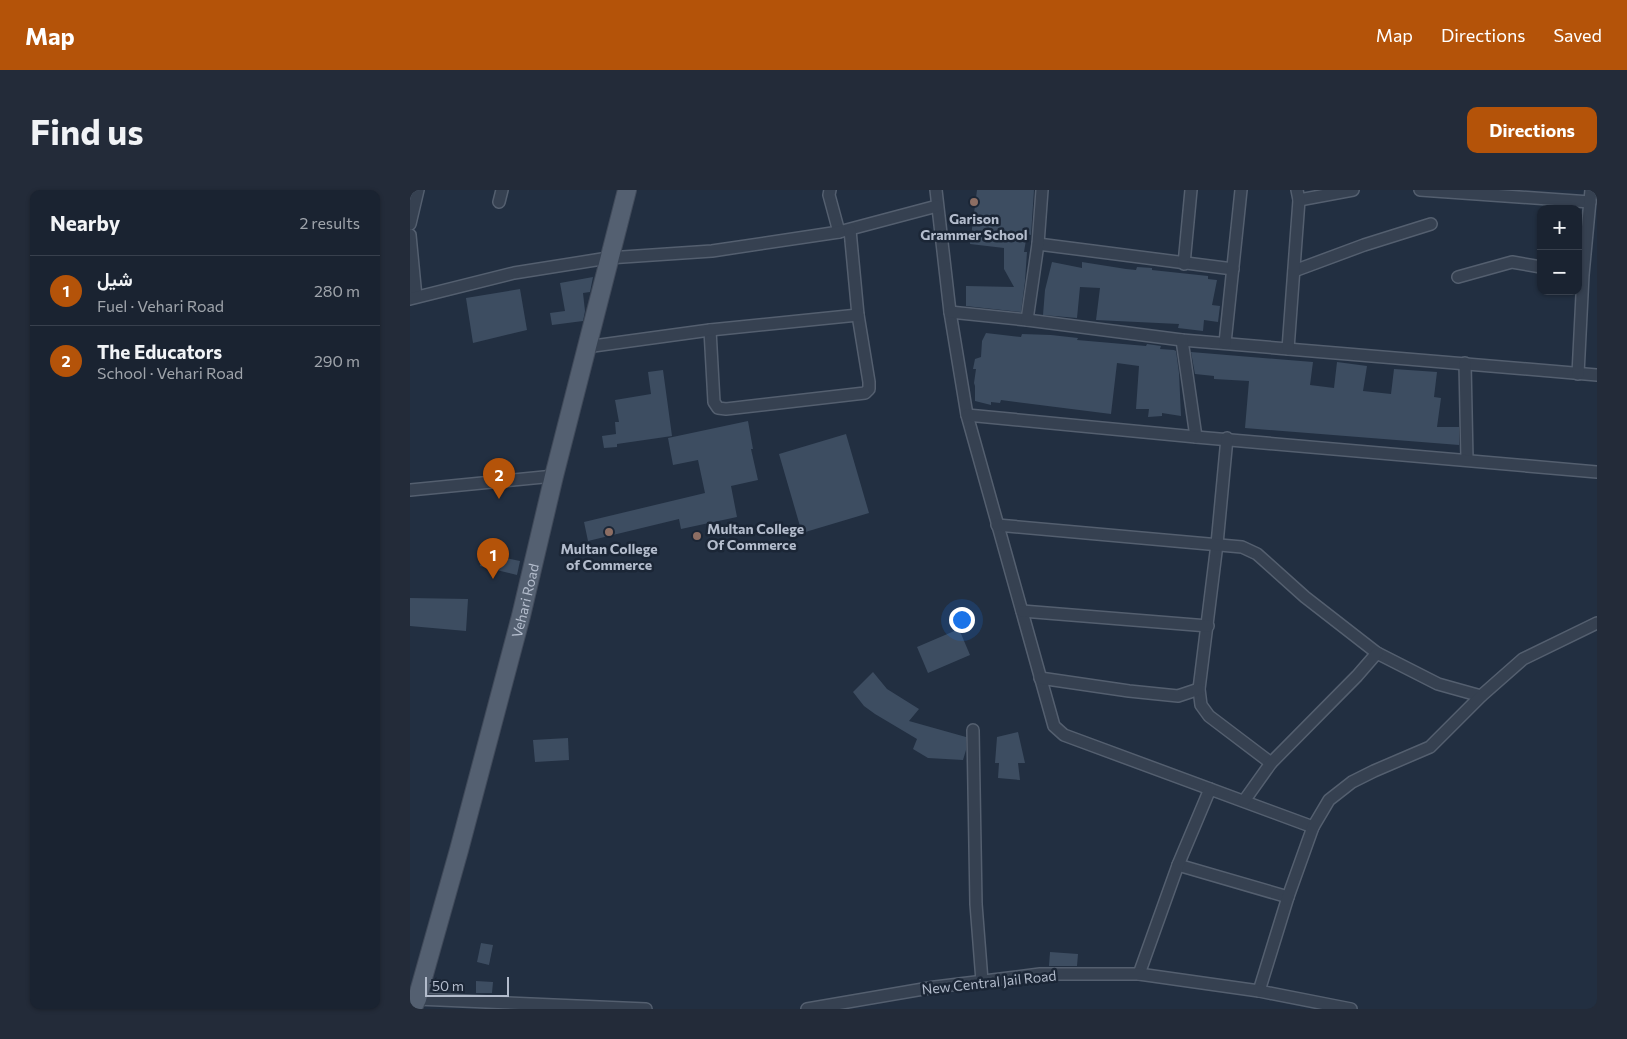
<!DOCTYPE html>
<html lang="en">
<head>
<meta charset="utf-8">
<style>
  :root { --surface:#1a2331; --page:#232b39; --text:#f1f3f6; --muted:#9fa4ab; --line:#38404d; --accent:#b45309 }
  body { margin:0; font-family:Commissioner,Vazirmatn,sans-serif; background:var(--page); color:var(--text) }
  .controls { position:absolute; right:15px; top:15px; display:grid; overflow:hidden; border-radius:10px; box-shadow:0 1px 4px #0004 }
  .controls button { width:45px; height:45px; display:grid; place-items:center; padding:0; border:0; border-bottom:1px solid var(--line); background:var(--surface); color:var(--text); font:25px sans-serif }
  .scale { position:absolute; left:15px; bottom:12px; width:84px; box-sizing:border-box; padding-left:5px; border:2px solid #b3bccc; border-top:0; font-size:14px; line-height:18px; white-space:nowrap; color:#b3bccc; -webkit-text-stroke:4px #1b2636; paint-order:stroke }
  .you { position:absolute; left:551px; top:429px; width:18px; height:18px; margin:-12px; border:4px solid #fff; border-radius:50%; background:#1a73e8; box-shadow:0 0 0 8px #1a73e833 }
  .badge { display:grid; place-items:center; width:32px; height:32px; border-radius:50%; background:var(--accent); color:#fff; font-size:16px; font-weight:700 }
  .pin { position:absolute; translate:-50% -41px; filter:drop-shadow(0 1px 2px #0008) }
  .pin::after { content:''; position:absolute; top:26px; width:18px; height:15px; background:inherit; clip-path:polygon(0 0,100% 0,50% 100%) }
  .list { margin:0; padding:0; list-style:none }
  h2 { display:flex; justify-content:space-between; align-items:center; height:65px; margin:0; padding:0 20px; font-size:21px }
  h2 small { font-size:16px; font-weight:400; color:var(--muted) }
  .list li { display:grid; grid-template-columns:32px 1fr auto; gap:15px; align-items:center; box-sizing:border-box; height:70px; padding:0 20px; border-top:1px solid var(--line) }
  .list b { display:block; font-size:19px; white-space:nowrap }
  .list p { margin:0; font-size:16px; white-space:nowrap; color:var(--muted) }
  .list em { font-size:16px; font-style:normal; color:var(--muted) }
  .map { position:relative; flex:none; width:1187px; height:819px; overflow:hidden; border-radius:10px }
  header { display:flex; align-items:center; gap:30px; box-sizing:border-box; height:70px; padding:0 25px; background:var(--accent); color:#fff }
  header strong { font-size:24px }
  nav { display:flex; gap:28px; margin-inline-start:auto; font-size:18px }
  .intro { display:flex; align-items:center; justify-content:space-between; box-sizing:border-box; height:120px; padding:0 30px }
  h1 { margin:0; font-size:35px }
  .button { padding:12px 22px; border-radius:10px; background:var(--accent); color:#fff; font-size:18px; font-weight:700 }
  main { display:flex; gap:30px; padding:0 30px }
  aside { flex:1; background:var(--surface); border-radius:10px; box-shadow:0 1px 4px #0004 }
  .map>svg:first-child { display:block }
  .building { fill:#3d4d61 }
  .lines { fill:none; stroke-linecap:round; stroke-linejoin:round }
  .minor-casing { stroke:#545f6f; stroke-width:14 }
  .primary-casing { stroke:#404a5a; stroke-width:20 }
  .minor { stroke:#364151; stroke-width:11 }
  .primary { stroke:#546071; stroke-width:18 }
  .education-dot { fill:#8d6e63; stroke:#1b2636; stroke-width:2 }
  .labels { text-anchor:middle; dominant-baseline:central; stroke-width:5; stroke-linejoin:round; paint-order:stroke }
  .poi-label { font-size:14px; font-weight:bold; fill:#b3bccc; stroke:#1b2636 }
  .street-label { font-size:14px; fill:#b3bccc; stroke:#1b2636 }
</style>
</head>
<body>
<header>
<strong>Map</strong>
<nav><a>Map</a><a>Directions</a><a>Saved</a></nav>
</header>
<div class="intro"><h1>Find us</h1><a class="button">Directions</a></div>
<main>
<aside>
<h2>Nearby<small>2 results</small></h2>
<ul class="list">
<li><span class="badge">1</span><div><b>شیل</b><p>Fuel · Vehari Road</p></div><em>280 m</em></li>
<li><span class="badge">2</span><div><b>The Educators</b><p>School · Vehari Road</p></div><em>290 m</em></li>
</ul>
</aside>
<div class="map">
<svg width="1187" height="819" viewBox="0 0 1187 819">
  <rect width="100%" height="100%" fill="#222f41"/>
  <g class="building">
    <polygon points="567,0 624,0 621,45 617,44 614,62 617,62 615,91 611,122 556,116 556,96 604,97 594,79 594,58 560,54"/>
    <polygon points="642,72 672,78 672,72 716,79 726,80 727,77 742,78 742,80 798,86 798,89 807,90 802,115 810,116 808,132 794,130 793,141 768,138 769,134 686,130 690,98 670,97 667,128 633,125 635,100"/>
    <polygon points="183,87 180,102 173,103 175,121 173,131 142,135 140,123 155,121 150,93"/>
    <polygon points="110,99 117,140 63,153 56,108"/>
    <polygon points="576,143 611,147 612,144 641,145 668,148 667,150 736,156 737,154 751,156 750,159 764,160 766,161 769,183 771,226 752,223 752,226 738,227 739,219 726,219 729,176 707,173 701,224 591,210 590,213 581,212 581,215 565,211 565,196 564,193 566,179 563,179 565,169 571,167 572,151"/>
    <polygon points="781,162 903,172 900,195 924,198 927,172 957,176 953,201 981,204 984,179 1027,182 1024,207 1031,208 1027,237 1049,237 1049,255 835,238 839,191 804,189 804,186 785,184"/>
    <polygon points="253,180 262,246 207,254 207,257 194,258 192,246 206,244 205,232 209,232 205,210 241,204 238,182"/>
    <polygon points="338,231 343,259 341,259 348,290 321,296 327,327 271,339 269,329 178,351 174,332 295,303 288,270 263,275 258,248"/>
    <polygon points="436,244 459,323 392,343 369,264"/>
    <polygon points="72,363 110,371 107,385 70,376"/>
    <polygon points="0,408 58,409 56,441 0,436"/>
    <polygon points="549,439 560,465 518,483 507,457"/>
    <polygon points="463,482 477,499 509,519 499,531 556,547 556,560 553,570 518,568 503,559 507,549 465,524 454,516 443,502"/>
    <polygon points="608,542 615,573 608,573 610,590 588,588 589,573 585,573 587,547"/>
    <polygon points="158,548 159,570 125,572 123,550"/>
    <polygon points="71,753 83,755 79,775 67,772"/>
    <polygon points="640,762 668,764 667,776 639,776"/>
    <polygon points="66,791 83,792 82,803 66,803"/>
  </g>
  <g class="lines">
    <defs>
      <g id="minor">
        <polyline points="420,0 419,5 429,42"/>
        <polyline points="526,0 540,122 557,225 644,536 654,545 903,637"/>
        <polyline points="1010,0 1180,12"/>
        <polyline points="889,10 943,0"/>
        <polyline points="89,12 92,0"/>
        <polyline points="0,34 8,0"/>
        <polyline points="0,45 6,107"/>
        <polyline points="628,54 823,79"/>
        <polyline points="774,74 781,0"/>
        <polyline points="884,81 954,55 1021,34"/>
        <polyline points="1048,87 1102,72 1131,77"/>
        <polyline points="0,109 104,83 198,68 302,61 429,42 527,16"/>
        <polyline points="540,122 617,130 772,150 1187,185"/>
        <polyline points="617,130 628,54 632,0"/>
        <polyline points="300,140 304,212 308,218 316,219 455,203 459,199 459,192 448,125 440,40"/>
        <polyline points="772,150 786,247"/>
        <polyline points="815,153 831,0"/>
        <polyline points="176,157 300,140 448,125"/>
        <polyline points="878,159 889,10 887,0"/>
        <polyline points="1055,173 1057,270"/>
        <polyline points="1168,184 1173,85 1181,0"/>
        <polyline points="557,225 786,247 1187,282"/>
        <polyline points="817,248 807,354 789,499 791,515 799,526 861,573"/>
        <polyline points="0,300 144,286"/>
        <polyline points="587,335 832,357 847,364 895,407 967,463 1028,494 1071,506"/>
        <polyline points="612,421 798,436"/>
        <polyline points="630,488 719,501 768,506 789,499"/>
        <polyline points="563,540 566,714 572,791"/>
        <polyline points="834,611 861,573 947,486 967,463"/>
        <polyline points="768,675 878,707"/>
        <polyline points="729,784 768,675 800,599"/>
        <polyline points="849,801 878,707 903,637 919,610 942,592 964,581 1020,557 1071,506 1113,469 1187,433"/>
        <polyline points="7,809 236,819"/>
        <polyline points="397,819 525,797 630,784 729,784 849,801 941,819"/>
      </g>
      <g id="primary">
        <path id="s1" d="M2,819L7,809L49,660L111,426L144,286L217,0"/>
      </g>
    </defs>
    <use href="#minor" class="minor-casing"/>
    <use href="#primary" class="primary-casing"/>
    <use href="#minor" class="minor"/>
    <use href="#primary" class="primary"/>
  </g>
  <g class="education-dot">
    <circle cx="564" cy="12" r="5"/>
    <circle cx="199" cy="342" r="5"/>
    <circle cx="287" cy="346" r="5"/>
  </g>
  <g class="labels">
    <g class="poi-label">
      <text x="564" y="28">Garison<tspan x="564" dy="16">Grammer School</tspan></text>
      <text x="297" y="338" text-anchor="start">Multan College<tspan x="297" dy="16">Of Commerce</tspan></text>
      <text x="199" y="358">Multan College<tspan x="199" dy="16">of Commerce</tspan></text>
    </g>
    <g class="street-label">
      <text stroke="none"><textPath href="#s1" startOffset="424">Vehari Road</textPath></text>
      <text transform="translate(579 792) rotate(-6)">New Central Jail Road</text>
    </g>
  </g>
</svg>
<div class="controls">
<button>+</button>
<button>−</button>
</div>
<div class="scale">50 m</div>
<div class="you"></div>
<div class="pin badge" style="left:83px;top:389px">1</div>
<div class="pin badge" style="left:89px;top:309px">2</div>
</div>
</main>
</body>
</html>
